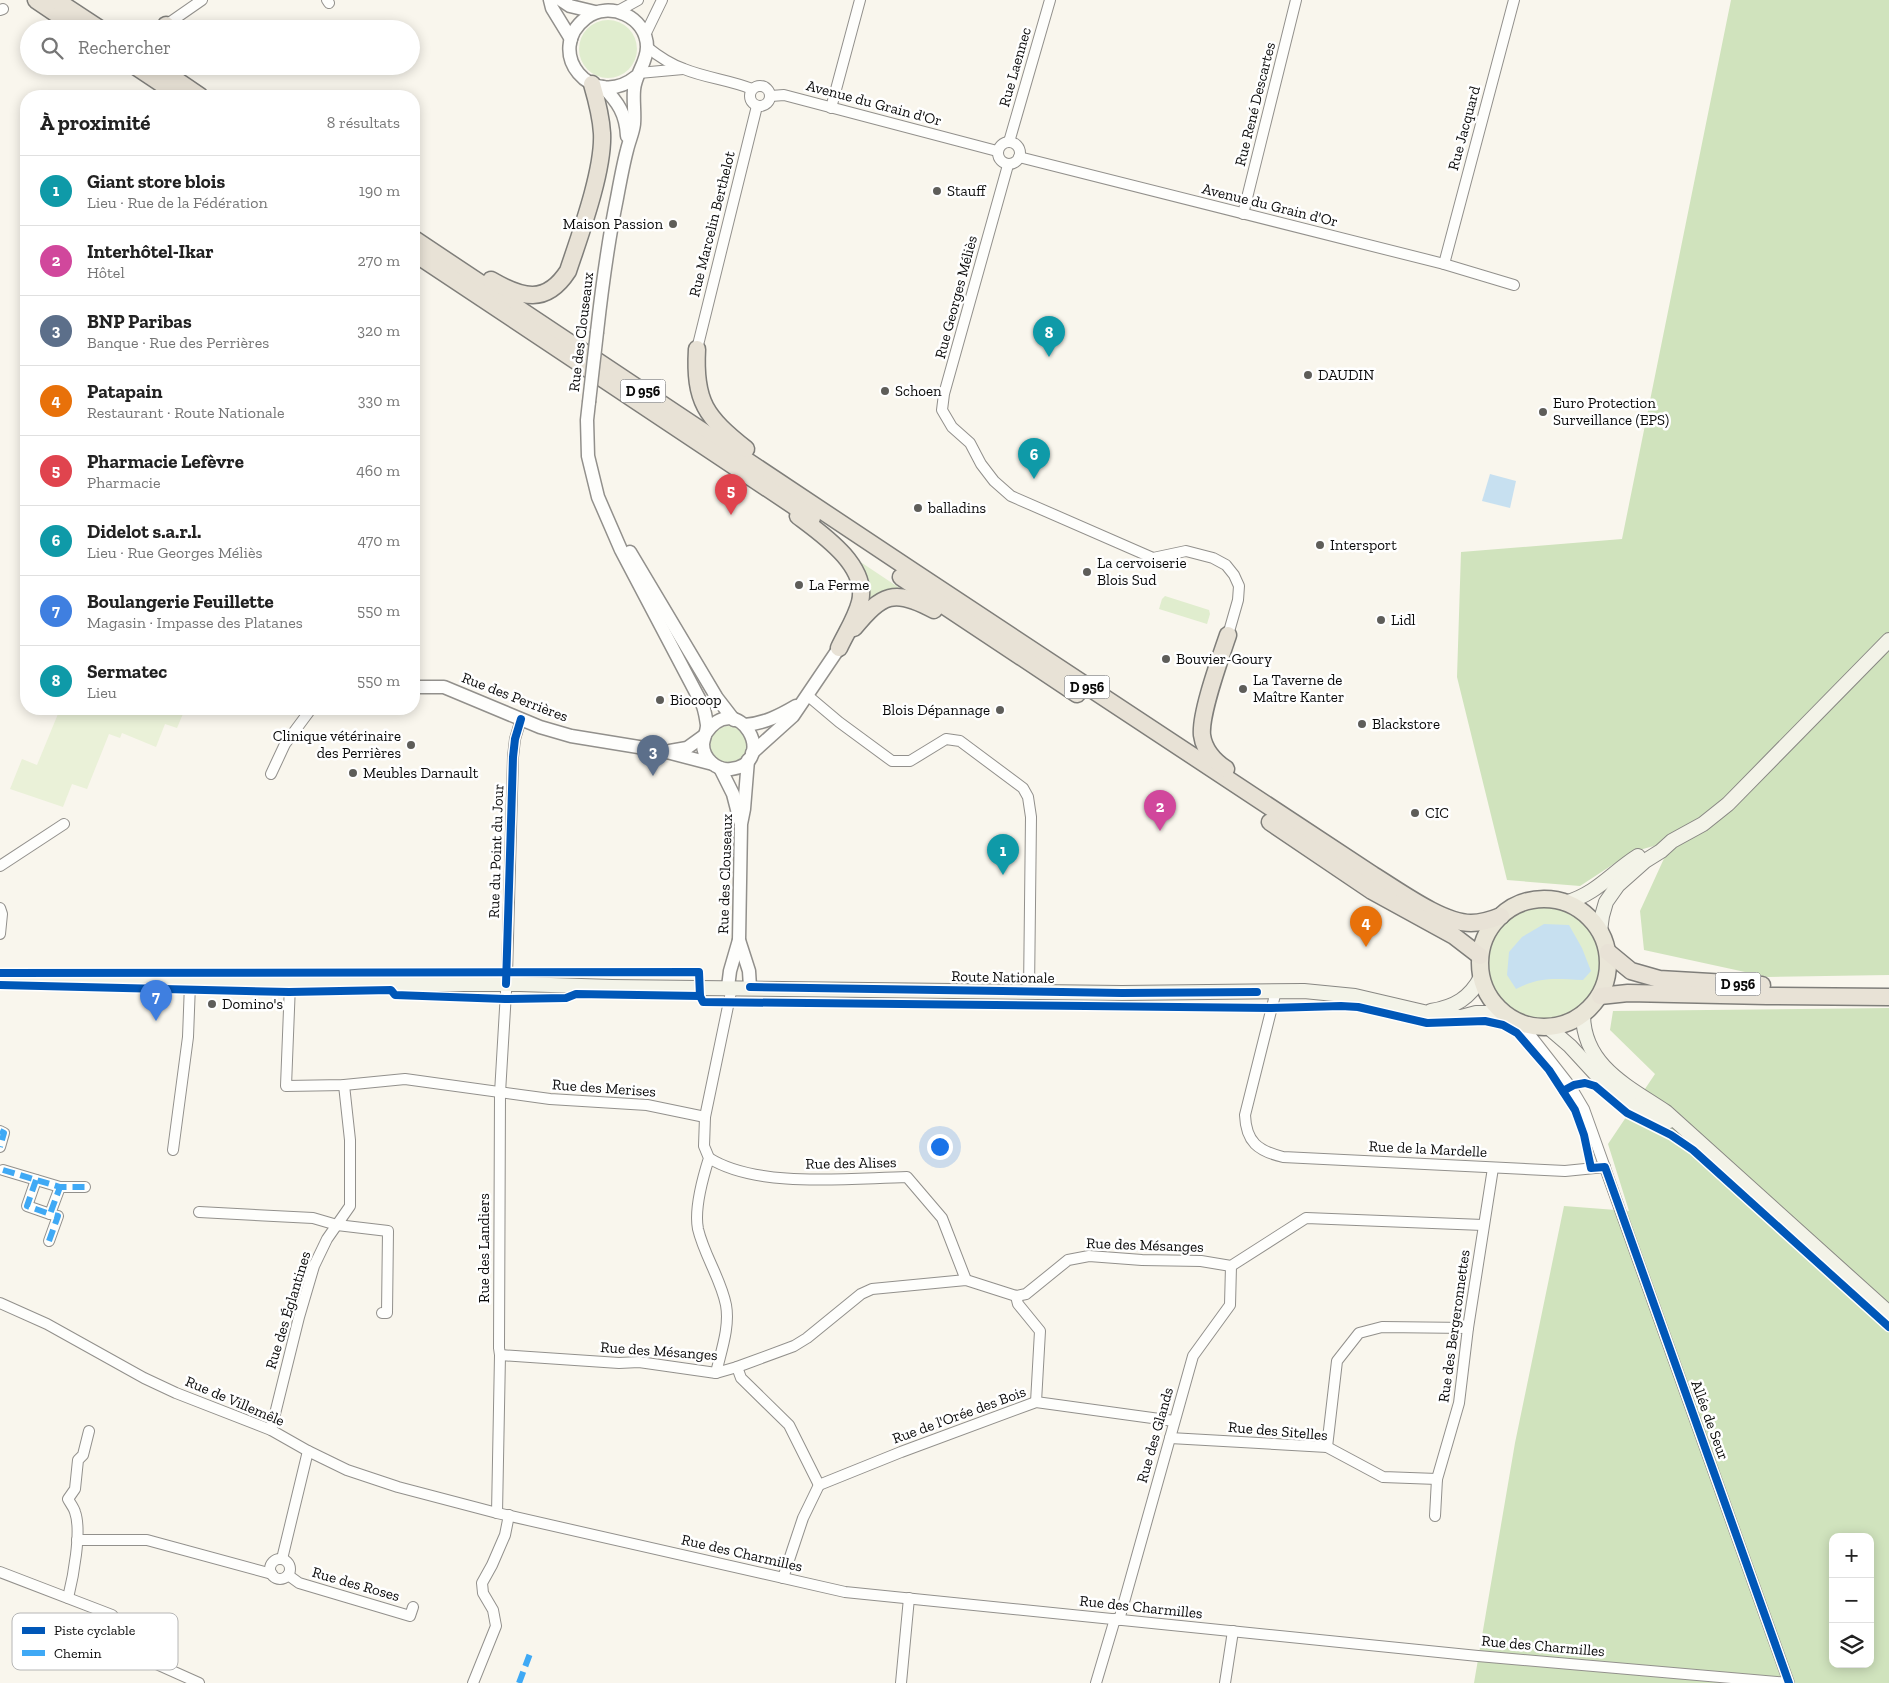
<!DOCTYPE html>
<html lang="fr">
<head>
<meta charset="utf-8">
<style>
  :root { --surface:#fff; --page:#f6f6f6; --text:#222; --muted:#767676; --line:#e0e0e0; --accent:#db2777 }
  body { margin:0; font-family:"Zilla Slab",serif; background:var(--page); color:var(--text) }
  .controls { position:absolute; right:15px; bottom:15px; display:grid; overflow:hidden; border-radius:10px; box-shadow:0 2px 12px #0003 }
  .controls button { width:45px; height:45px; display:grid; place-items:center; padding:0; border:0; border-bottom:1px solid var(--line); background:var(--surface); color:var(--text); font:25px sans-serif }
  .you { position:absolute; left:939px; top:1146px; width:18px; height:18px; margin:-12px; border:4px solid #fff; border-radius:50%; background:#1a73e8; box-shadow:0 0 0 8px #1a73e833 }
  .badge { display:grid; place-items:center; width:32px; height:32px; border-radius:50%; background:var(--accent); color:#fff; font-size:16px; font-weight:700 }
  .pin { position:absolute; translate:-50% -41px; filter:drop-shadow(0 1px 2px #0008) }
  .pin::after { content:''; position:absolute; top:26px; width:18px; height:15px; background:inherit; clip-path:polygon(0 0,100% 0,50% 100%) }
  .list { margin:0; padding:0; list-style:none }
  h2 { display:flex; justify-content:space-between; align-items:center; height:65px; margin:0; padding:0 20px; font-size:21px }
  h2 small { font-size:16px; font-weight:400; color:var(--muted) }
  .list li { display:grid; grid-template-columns:32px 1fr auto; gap:15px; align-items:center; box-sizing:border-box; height:70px; padding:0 20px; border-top:1px solid var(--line) }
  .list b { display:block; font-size:19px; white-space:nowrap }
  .list p { margin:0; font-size:16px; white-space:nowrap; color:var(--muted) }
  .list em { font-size:16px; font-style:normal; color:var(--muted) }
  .icon { flex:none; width:28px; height:28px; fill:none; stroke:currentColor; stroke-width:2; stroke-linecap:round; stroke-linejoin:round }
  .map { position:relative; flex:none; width:1889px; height:1683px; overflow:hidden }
  .search { position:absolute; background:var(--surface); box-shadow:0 2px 12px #0003; left:20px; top:20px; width:400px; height:55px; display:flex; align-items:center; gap:12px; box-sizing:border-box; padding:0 18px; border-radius:28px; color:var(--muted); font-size:19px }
  .panel { position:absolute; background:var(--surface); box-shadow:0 2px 12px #0003; left:20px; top:90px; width:400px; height:625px; border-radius:20px }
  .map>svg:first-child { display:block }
  .green { fill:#e0edce }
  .forest { fill:#d0e3bd; fill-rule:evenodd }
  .pitch { fill:#eaf1d8 }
  .water { fill:#c7e0f0 }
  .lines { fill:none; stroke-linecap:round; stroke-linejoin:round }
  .minor-casing { stroke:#92908c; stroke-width:12 }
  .tertiary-casing { stroke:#92908c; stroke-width:15 }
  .secondary-casing { stroke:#888783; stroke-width:16 }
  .primary-casing { stroke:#7f7e7a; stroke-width:19 }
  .trunk-casing { stroke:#7f7e7a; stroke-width:19 }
  .minor { stroke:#fefefc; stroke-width:10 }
  .tertiary { stroke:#fefefc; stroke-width:12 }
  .secondary { stroke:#f3f3e8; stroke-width:14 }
  .primary { stroke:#eae6d8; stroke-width:16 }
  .trunk { stroke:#e8e2d6; stroke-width:16 }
  .tertiary-bridge-casing { stroke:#92908c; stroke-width:15; stroke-linecap:butt }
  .tertiary-bridge { stroke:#fefefc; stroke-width:12 }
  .quiet { stroke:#3fa9f5; stroke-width:6; stroke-dasharray:12 6; stroke-linecap:butt }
  .cycleway-casing { stroke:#fff; stroke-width:11 }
  .cycleway { stroke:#0057b8; stroke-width:8 }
  .poi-dot { fill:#5e5d59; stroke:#fff; stroke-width:2 }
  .labels { text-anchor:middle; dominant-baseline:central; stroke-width:5; stroke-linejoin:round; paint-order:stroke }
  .shield { fill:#fff; stroke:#545454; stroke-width:1 }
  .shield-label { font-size:14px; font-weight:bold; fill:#0a0a0a }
  .street-label { font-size:15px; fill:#0a0a0a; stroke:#fff }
  .poi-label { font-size:15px; fill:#0a0a0a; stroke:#fff; text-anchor:start }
  .key { fill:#fff; stroke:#b6b6b6; stroke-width:1 }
  .key-label { font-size:14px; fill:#0a0a0a }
</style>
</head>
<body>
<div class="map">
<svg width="1889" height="1683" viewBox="0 0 1889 1683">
  <rect width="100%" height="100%" fill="#f9f6ed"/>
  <g class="green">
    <circle cx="608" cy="49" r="29"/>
    <polygon points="847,553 907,593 866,602"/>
    <polygon points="1165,596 1209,610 1210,614 1207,624 1159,609 1162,599"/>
    <circle cx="729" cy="745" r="19"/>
    <circle cx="1545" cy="963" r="57"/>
  </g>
  <g class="forest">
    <polygon points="1731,0 1889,0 1889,975 1768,977 1644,950 1640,911 1672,841 1632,852 1580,886 1507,880 1457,677 1461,552 1622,539"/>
    <path d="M1889,1008V1683H1474L1515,1443L1564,1206L1629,1211L1608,1144L1655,1074L1610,1030L1613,1011ZM1833,1537H1870V1664H1833Z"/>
  </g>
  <polygon class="pitch" points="60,709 185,709 177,728 165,724 156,747 122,733 120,738 109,734 87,789 72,784 63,807 10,789 22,759 37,765"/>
  <g class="water">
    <polygon points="1490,474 1516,481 1510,508 1482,501"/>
    <path d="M1544,924L1569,925L1582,948L1591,971L1583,980C1554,979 1542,976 1516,989L1507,975L1509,952L1522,937Z"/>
  </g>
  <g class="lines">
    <defs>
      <g id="minor">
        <polyline points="327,0 329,3"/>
        <polyline points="0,10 3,9"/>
        <polyline points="618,11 638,0"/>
        <polyline points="166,25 202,0"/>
        <polyline points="645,35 662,0"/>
        <path d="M647,47C658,56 670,64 684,69C706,78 730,80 752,89"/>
        <polyline points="639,73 683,69"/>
        <circle cx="760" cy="96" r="10"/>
        <polyline points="771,96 784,95 997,151"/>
        <polyline points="831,108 860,0"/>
        <circle cx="1009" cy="153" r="11"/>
        <polyline points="1009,142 1050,0"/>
        <polyline points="1019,157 1444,264 1514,285"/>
        <polyline points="1008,165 944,394 942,410 952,427 970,443 981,464 994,481 1011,496 1153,558 1186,551 1213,558 1226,565 1234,575 1239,586 1238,600 1228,635"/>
        <polyline points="1243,214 1296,0"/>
        <polyline points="1444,264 1514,0"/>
        <polyline points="697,349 757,106"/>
        <polyline points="807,695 839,722 892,761 910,761 946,739 960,741 1023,788 1028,797 1031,817 1029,991"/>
        <polyline points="271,774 285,744 311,709"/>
        <polyline points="0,866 64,824"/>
        <polyline points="0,908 2,914 0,934"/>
        <polyline points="290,984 286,1086 344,1085 405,1079 550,1099 647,1105 705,1117"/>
        <path d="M1276,991L1245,1115C1246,1142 1258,1151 1283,1157L1565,1171L1605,1167"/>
        <polyline points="0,1131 4,1133 0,1147"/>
        <polyline points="173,1150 188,1037 190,984"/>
        <path d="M709,1158C758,1189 850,1178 907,1177L942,1218L966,1280"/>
        <polyline points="3,1170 60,1187 85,1187"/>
        <polyline points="36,1180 27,1206 50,1214 60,1187"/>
        <polyline points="199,1212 313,1218 337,1225 388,1231 387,1313 382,1313"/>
        <polyline points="49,1241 58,1216 50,1214"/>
        <polyline points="1016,1296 1018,1304 1040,1331 1036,1402"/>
        <polyline points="0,1303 47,1324 144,1378 176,1393 271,1430 308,1451 347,1470 398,1487 497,1513 845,1592 1478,1656 1789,1683 1584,1109 1571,1087 1521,1023"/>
        <polyline points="500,1355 619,1363 639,1362 716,1373 737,1367 794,1346 807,1338 861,1294 872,1289 966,1280 1016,1296 1026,1294 1068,1260 1089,1256 1142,1260 1201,1261 1231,1266 1306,1218 1483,1225"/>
        <polyline points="737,1367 741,1378 789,1425 819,1485"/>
        <path d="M716,1373C721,1351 730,1327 726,1305C721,1279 704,1255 698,1229C694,1209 703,1177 709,1158L704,1146L705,1117L732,987"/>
        <polyline points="271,1430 299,1317 314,1266 327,1239 350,1206 350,1140 344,1085"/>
        <polyline points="1170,1438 1327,1447 1383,1477 1437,1479"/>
        <polyline points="1327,1447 1337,1361 1359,1333 1382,1327 1468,1328"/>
        <polyline points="819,1485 901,1452 1036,1402 1174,1421"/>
        <polyline points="497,1513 500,1355 499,1348 500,1093 507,975 513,757 515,739 521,719"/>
        <polyline points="1435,1516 1437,1479 1459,1403 1468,1328 1493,1168"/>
        <polyline points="77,1540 147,1540 272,1574"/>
        <polyline points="282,1559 308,1451"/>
        <circle cx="280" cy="1569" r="10"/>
        <polyline points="0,1572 112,1615 135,1640 152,1662 199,1683"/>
        <polyline points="288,1575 299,1583 410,1616 413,1607"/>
        <polyline points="783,1578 803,1518 819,1485"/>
        <path d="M68,1598C73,1578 82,1531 75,1512C74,1508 70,1503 68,1499L75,1489L78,1460L83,1455L89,1431"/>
        <polyline points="1119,1620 1193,1356 1230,1305 1231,1266"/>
        <polyline points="473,1683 496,1626 493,1610 483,1593 482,1583 492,1565 505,1535 509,1515"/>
        <polyline points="901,1683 909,1598"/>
        <polyline points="1096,1683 1115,1619"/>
        <polyline points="1225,1683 1233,1631"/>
      </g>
      <g id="tertiary">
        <polyline points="550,0 552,8 571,39"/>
        <polyline points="561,0 570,6 595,12"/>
        <path d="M603,87C618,102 626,114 627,136"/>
        <path d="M597,332C602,287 608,242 617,198C620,182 623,165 627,150C629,141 633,133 634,124C635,113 633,101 634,90C635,74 647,63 647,47C647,17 609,0 586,18C543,51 592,113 637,76"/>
        <path d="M589,402L587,420L588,456L598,497L621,550L703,706C705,712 706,718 707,725C707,731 704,737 703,744C703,758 716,771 731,769C780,763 738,687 706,733"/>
        <polyline points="630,552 717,698 734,720"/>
        <polyline points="414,687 444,687 540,727 571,736 663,751 713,764"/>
        <path d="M745,725C765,723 779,716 796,706"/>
        <polyline points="670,751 687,748 705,735"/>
        <polyline points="752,753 793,716 839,648"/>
        <polyline points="748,760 744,809 741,824 739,940 749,971 750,987"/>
        <polyline points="720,768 733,794 740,821"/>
        <polyline points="728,987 730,971 739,940"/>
      </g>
      <g id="secondary">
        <path d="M1565,903C1598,893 1611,873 1638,856"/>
        <polyline points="1600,931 1602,916 1606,902 1618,885 1645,861 1661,851 1672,841 1703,824 1728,804 1889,640"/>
        <polyline points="0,981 53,983 175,984 520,984 612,987 1122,993 1304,991 1355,996 1445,1017 1461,1017 1476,1013 1504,1013"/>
        <path d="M1431,1011C1455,1007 1470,998 1481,977"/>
        <path d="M1583,1014C1583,1066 1629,1087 1666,1112L1889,1313"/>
        <polyline points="1549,1028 1570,1046 1605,1084 1619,1096 1643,1111 1669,1121"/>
      </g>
      <circle id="primary" cx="1544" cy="963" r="64"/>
      <g id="trunk">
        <polyline points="36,0 79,29"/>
        <polyline points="56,0 100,29"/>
        <polyline points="164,29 166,25"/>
        <polyline points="135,66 180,96"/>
        <polyline points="156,66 200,96"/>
        <path d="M414,239L914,572L1373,875C1398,890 1442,923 1471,923C1482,923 1491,920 1501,916"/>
        <polyline points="414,253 812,518"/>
        <path d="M491,280C522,298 546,305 568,271C580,235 604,170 602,133C601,116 597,101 592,84"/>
        <path d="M697,349C694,402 706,417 746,449"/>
        <path d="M798,516C822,534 869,566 860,602C856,618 846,633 839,648"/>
        <polyline points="901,577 1077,694"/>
        <path d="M854,628C882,594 894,588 934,610"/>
        <path d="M1226,769C1214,761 1204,750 1202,735C1200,713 1220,659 1228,635"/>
        <polyline points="1270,822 1372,891 1454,936 1480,956"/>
        <polyline points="1608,952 1631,971 1659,979 1762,985"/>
        <polyline points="1600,996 1628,993 1767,996 1889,997"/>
      </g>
    </defs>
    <use href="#minor" class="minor-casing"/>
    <use href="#tertiary" class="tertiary-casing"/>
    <use href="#secondary" class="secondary-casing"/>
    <use href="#primary" class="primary-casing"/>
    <use href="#trunk" class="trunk-casing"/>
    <use href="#minor" class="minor"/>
    <use href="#tertiary" class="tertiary"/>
    <use href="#secondary" class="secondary"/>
    <use href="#primary" class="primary"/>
    <use href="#trunk" class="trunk"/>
    <defs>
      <polyline id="tertiary-bridge" points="589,402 597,332"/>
    </defs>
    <use href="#tertiary-bridge" class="tertiary-bridge-casing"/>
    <use href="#tertiary-bridge" class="tertiary-bridge"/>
    <g class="quiet">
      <polyline points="0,1131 4,1133 0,1147"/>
      <polyline points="3,1170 60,1187 85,1187"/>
      <polyline points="36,1180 27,1206 50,1214 60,1187"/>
      <polyline points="49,1241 58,1216 50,1214"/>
      <polyline points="519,1683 531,1651"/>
    </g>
    <defs>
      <g id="cycleway">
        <polyline points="0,973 699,972 700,996 703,1002 1271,1008 1341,1006 1358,1007 1427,1023 1485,1021 1503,1025 1517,1033 1549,1070 1575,1110 1584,1135 1591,1168 1605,1167 1789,1683"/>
        <polyline points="506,984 513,757 515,739 521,719"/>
        <polyline points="0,985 289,992 391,990 395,995 505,999 566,998 576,994 700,996"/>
        <polyline points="750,987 1122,993 1257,992"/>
        <polyline points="1563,1091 1574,1085 1585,1083 1595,1086 1627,1113 1671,1135 1693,1150 1889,1327"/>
      </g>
    </defs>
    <use href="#cycleway" class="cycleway-casing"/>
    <use href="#cycleway" class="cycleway"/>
  </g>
  <g class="poi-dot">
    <circle cx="937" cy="191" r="5"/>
    <circle cx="673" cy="224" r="5"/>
    <circle cx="1308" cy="375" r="5"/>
    <circle cx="885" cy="391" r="5"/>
    <circle cx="1543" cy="412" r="5"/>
    <circle cx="918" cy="508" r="5"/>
    <circle cx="1320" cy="545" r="5"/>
    <circle cx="1087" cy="572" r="5"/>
    <circle cx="799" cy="585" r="5"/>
    <circle cx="1381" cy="620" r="5"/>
    <circle cx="1166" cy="659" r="5"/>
    <circle cx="1243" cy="689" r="5"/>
    <circle cx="660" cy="700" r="5"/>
    <circle cx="1000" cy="710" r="5"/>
    <circle cx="1362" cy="724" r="5"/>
    <circle cx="411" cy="745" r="5"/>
    <circle cx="353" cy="773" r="5"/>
    <circle cx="1415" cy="813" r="5"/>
    <circle cx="212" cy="1004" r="5"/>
  </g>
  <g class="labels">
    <g class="shield">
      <rect x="620.5" y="379.5" width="45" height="23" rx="4"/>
      <rect x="1064.5" y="675.5" width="45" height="23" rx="4"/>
      <rect x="1715.5" y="972.5" width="45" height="23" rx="4"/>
    </g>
    <g class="shield-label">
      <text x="643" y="391">D 956</text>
      <text x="1087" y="687">D 956</text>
      <text x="1738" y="984">D 956</text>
    </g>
    <g class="street-label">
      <text transform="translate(1015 67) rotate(-74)">Rue Laennec</text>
      <text transform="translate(874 103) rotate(15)">Avenue du Grain d'Or</text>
      <text transform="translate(1255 104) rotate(-76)">Rue René Descartes</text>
      <text transform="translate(1464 128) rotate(-75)">Rue Jacquard</text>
      <text transform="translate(1270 205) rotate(14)">Avenue du Grain d'Or</text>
      <text transform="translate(712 224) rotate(-76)">Rue Marcelin Berthelot</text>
      <text transform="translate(956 297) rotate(-75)">Rue Georges Méliès</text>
      <text transform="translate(581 332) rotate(-83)">Rue des Clouseaux</text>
      <text transform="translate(515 697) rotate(21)">Rue des Perrières</text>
      <text transform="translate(496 851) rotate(-88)">Rue du Point du Jour</text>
      <text transform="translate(725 874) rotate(-88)">Rue des Clouseaux</text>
      <text transform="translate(1003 977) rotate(1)">Route Nationale</text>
      <text transform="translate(604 1088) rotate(4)">Rue des Merises</text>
      <text transform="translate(1428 1149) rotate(3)">Rue de la Mardelle</text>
      <text transform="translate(851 1163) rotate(-1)">Rue des Alises</text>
      <text transform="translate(1145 1245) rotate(2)">Rue des Mésanges</text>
      <text transform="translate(484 1248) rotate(-90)">Rue des Landiers</text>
      <text transform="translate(288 1310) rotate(-73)">Rue des Églantines</text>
      <text transform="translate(1454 1326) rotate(-82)">Rue des Bergeronnettes</text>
      <text transform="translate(659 1351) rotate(4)">Rue des Mésanges</text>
      <text transform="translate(235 1401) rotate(23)">Rue de Villemêle</text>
      <text transform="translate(959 1415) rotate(-20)">Rue de l'Orée des Bois</text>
      <text transform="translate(1710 1420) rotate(70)">Allée de Seur</text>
      <text transform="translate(1278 1431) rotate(5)">Rue des Sitelles</text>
      <text transform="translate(1155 1435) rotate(-74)">Rue des Glands</text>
      <text transform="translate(742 1553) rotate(13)">Rue des Charmilles</text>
      <text transform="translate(356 1584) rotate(16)">Rue des Roses</text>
      <text transform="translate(1141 1607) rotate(6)">Rue des Charmilles</text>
      <text transform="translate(1543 1646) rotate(5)">Rue des Charmilles</text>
    </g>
    <g class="poi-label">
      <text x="947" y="191">Stauff</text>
      <text x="663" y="224" text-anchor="end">Maison Passion</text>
      <text x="1318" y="375">DAUDIN</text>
      <text x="895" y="391">Schoen</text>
      <text x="1553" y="403">Euro Protection<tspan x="1553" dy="17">Surveillance (EPS)</tspan></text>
      <text x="928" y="508">balladins</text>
      <text x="1330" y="545">Intersport</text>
      <text x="1097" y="563">La cervoiserie<tspan x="1097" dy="17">Blois Sud</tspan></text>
      <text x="809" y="585">La Ferme</text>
      <text x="1391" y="620">Lidl</text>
      <text x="1176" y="659">Bouvier-Goury</text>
      <text x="1253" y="680">La Taverne de<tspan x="1253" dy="17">Maître Kanter</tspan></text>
      <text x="670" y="700">Biocoop</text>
      <text x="990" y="710" text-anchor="end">Blois Dépannage</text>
      <text x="1372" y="724">Blackstore</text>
      <text x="401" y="736" text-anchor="end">Clinique vétérinaire<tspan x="401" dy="17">des Perrières</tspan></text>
      <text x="363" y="773">Meubles Darnault</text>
      <text x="1425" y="813">CIC</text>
      <text x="222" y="1004">Domino's</text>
    </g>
  </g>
  <rect x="12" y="1613" width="166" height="57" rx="8" class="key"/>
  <rect x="22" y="1627" width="23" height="7" fill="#0057b8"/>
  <rect x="22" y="1650" width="23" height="6" fill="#3fa9f5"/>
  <g class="key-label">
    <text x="54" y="1635">Piste cyclable</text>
    <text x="54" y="1658">Chemin</text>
  </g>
</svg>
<div class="controls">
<button>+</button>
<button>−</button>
<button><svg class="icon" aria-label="layers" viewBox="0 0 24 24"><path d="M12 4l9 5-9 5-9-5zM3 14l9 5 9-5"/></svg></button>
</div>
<div class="you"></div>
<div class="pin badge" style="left:1003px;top:875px;background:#0f9aa8">1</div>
<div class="pin badge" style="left:1160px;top:831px;background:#d1479c">2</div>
<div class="pin badge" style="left:653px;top:776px;background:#5c6f8a">3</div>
<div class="pin badge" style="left:1366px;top:947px;background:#e8710a">4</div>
<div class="pin badge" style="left:731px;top:515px;background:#e0444e">5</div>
<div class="pin badge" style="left:1034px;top:479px;background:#0f9aa8">6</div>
<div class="pin badge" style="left:156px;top:1021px;background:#3f7fe0">7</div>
<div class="pin badge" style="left:1049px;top:357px;background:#0f9aa8">8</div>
<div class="search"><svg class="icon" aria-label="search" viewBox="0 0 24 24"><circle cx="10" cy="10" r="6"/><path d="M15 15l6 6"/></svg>Rechercher</div>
<section class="panel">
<h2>À proximité<small>8 résultats</small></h2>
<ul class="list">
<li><span class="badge" style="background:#0f9aa8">1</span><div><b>Giant store blois</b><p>Lieu · Rue de la Fédération</p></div><em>190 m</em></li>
<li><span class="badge" style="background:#d1479c">2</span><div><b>Interhôtel-Ikar</b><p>Hôtel</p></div><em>270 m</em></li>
<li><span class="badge" style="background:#5c6f8a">3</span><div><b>BNP Paribas</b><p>Banque · Rue des Perrières</p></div><em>320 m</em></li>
<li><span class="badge" style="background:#e8710a">4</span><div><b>Patapain</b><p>Restaurant · Route Nationale</p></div><em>330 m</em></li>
<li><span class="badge" style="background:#e0444e">5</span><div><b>Pharmacie Lefèvre</b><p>Pharmacie</p></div><em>460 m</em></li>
<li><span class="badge" style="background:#0f9aa8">6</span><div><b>Didelot s.a.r.l.</b><p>Lieu · Rue Georges Méliès</p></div><em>470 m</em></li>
<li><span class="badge" style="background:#3f7fe0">7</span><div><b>Boulangerie Feuillette</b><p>Magasin · Impasse des Platanes</p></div><em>550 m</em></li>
<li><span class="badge" style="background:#0f9aa8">8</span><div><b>Sermatec</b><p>Lieu</p></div><em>550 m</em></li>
</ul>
</section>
</div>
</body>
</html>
